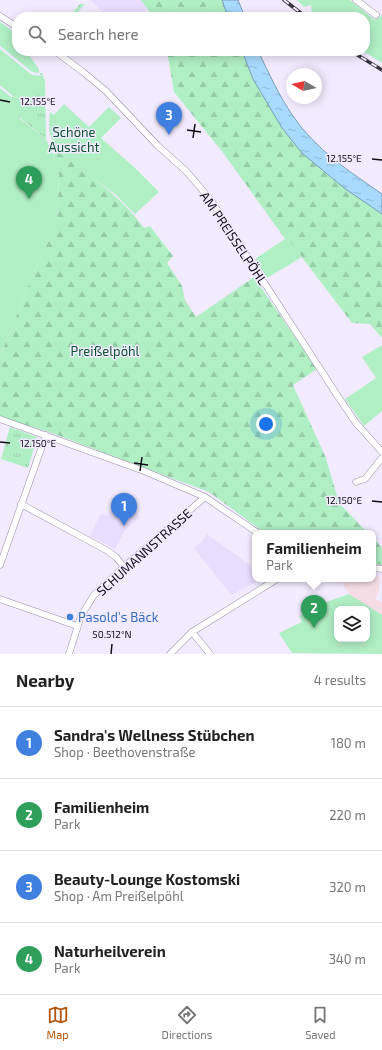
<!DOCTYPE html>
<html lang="en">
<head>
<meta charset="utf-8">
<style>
  :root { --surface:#fff; --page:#f2f2f2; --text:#222; --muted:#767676; --line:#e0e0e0; --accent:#b45309 }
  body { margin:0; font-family:"Exo 2",sans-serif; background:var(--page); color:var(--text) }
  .controls { position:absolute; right:12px; bottom:12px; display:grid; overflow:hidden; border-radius:8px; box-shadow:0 2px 10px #0003 }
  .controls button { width:36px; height:36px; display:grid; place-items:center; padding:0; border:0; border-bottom:1px solid var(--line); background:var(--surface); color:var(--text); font:20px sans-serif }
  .compass { position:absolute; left:286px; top:68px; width:36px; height:36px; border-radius:50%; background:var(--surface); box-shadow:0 2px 10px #0003; rotate:279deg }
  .you { position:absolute; left:266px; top:424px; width:14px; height:14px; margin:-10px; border:3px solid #fff; border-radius:50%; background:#1a73e8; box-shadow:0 0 0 6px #1a73e833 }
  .badge { display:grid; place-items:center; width:26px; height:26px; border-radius:50%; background:var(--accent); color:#fff; font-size:13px; font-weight:700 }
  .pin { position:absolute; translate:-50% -33px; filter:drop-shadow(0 1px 2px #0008) }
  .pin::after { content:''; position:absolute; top:21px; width:14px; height:12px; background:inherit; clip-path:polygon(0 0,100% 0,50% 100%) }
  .popup { position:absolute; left:252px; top:530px; width:124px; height:52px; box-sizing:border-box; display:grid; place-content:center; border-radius:8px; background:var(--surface); filter:drop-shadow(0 1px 3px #0005); font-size:13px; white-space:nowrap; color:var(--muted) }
  .popup b { font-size:15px; color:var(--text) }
  .popup::after { content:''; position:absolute; left:50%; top:100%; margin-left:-8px; border:8px solid transparent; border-top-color:var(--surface) }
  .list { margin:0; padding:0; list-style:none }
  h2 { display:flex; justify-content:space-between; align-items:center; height:52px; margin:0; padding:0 16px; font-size:17px }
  h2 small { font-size:13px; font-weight:400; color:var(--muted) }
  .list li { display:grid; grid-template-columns:26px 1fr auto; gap:12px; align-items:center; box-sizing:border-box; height:72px; padding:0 16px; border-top:1px solid var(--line) }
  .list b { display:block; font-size:15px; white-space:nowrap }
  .list p { margin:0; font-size:13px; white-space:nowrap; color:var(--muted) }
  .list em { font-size:13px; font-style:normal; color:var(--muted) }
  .icon { flex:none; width:22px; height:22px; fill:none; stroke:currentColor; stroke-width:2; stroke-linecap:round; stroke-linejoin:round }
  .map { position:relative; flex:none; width:382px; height:654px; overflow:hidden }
  .search { position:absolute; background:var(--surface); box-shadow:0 2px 10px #0003; left:12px; right:12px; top:12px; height:44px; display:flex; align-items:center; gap:10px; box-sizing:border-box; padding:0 14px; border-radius:16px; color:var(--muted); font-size:15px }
  .sheet { height:340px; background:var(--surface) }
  nav { display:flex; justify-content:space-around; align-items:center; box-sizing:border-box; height:56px; border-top:1px solid var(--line); background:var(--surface); font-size:11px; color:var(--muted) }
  nav a { display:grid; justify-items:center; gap:2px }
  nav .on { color:var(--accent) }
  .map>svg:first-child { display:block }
  .built { fill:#e9ddfd }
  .industrial { fill:#f6dde5 }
  .grass { fill:url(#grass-tufts) }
  .forest { fill:url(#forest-firs) }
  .garden { fill:#b0eec4; fill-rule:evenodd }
  .water { fill:url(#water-ripples); stroke:#7b9db8 }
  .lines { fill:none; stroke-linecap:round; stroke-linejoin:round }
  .minor-casing { stroke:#948ba2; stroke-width:7 }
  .minor { stroke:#fff; stroke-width:6 }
  .rail-casing { stroke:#38343e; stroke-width:3.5 }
  .rail { stroke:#f2ebff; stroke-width:2; stroke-dasharray:6; stroke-linecap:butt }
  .ticks { fill:none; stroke:#110e16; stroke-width:1.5 }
  .shop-dot { fill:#3f7fe0; stroke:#f2ebff; stroke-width:1.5 }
  .labels { text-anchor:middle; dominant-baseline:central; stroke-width:3; stroke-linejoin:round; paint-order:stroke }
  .park-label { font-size:13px; fill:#0c512d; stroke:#f2ebff }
  .street-label { font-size:13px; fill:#110e16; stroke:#f2ebff }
  .shop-label { font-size:13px; fill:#366cbe; stroke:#f2ebff; text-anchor:start }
  .ticks-label { font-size:10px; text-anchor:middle; fill:#110e16; stroke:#f2ebff; stroke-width:3; stroke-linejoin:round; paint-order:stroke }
</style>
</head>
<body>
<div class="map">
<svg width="382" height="654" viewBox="0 0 382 654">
  <defs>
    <pattern id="grass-tufts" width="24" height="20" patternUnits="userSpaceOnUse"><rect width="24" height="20" fill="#b0eec4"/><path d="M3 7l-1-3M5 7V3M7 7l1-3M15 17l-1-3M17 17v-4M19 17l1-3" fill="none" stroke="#96cba8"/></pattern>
    <pattern id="forest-firs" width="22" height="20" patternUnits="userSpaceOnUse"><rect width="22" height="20" fill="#b0eec4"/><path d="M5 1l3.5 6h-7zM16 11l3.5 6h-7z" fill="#96cba8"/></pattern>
    <pattern id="water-ripples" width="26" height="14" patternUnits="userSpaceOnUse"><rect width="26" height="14" fill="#a8dafd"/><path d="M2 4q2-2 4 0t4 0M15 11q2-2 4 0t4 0" fill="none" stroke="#90bad8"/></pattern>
  </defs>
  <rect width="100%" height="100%" fill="#f2ebff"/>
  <g class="built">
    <polygon points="90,0 141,0 148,8 140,17 108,17"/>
    <polygon points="113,505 124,511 130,506 140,517 125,530 115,549 90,536 101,513 107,516"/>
    <polygon points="207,534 250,565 255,573 255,579 260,580 231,595 194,548 202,541"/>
  </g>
  <polygon class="industrial" points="373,576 380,577 379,591 375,599 382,602 382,615 354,599 349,594 343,584 344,579 373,579"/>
  <g class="grass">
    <polygon points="297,0 316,0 311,5 304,7"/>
    <polygon points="80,4 85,4 73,17 69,17"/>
    <polygon points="42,73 45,81 46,139 19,117 11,98 13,96 22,104 43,76 39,74"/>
    <polygon points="10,427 37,437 28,468 1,459"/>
  </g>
  <g class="forest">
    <polygon points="141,0 222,0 228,17 153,17"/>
    <polygon points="167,51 242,51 253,79 344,188 382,214 382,338 370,324 352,323 288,239 285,239 224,154 174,92"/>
    <path d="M58,152C89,175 121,196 144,228L150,226L173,256L167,263L182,286L185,300L196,317L254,277L317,369L293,385L326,458L339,503L368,533H265L209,492L49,432L0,417V356L32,277L57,222L59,176L53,154Z"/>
    <polygon points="373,538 382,548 382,565 373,564"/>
  </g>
  <g class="garden">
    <polygon points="316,0 350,0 375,20 382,15 382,63 363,51 365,51 365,17 316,17 312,14 311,5"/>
    <path d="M0,22C14,31 17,34 17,51H26L39,69V73L32,72L0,46Z"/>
    <polygon points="0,49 32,75 43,76 45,98 33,93 22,104 0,85"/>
    <polygon points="0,88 22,106 19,118 46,139 53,154 59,176 57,222 32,277 0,356"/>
    <path d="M64,104L89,127L109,107L121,118L101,138L134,167L159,192L135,214L116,195L58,152C49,139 48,128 50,112L54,115Z"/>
    <polygon points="285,239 288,239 302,257 267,278 255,259"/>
    <polygon points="382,345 382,411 364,426 345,399 376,378 362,357"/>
    <path d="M349,594L382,615V654L292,653L279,633L302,622L299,616L323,603ZM337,609H367V639H337Z"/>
  </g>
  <g class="water">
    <polygon points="222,0 238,0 245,17 228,17"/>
    <path d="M242,51H258C269,73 279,96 293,116C315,149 350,172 382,194V214L344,188L302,153L282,128L253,79Z"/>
  </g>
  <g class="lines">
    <defs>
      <g id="minor">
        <polyline points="356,0 376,15"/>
        <polyline points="0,16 17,27"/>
        <polyline points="55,51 83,72 106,91 158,146 186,171 210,199 337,395 356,423 382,452"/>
        <polyline points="0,419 144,471 205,497 258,533"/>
        <polyline points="356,482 365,479 382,458"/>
        <polyline points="21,504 106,550 116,557 124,567"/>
        <polyline points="0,565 46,435"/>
        <polyline points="373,568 382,569"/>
        <polyline points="0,599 77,626"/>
        <polyline points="192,632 210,654"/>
        <polyline points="69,654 81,616 94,595 124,567 205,497"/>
        <polyline points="170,654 192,632 277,579"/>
      </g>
    </defs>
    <use href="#minor" class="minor-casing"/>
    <use href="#minor" class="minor"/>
    <defs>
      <g id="rail">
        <polyline points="284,0 306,17"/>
        <polyline points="351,51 382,70"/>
      </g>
    </defs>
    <use href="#rail" class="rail-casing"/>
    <use href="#rail" class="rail"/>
  </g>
  <path class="ticks" d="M0,100L10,102M187,130L201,132M193,138L195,124M372,159L382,160M0,442L10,443M134,463L148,465M140,471L142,457M372,501L382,502M111,654L112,644"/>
  <circle class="shop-dot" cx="70" cy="617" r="4"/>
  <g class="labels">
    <g class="park-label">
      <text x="74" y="132">Schöne<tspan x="74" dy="15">Aussicht</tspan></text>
      <text x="105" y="351">Preißelpöhl</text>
    </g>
    <g class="street-label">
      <text transform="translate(234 238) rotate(56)">AM PREISSELPÖHL</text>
      <text transform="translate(144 552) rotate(-42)">SCHUMANNSTRASSE</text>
    </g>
    <g class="shop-label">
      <text x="78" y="617">Pasold's Bäck</text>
    </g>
  </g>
  <g class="ticks-label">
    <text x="38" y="105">12.155°E</text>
    <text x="344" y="162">12.155°E</text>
    <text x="38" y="447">12.150°E</text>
    <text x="344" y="504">12.150°E</text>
    <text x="112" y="638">50.512°N</text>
  </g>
</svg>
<div class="controls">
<button><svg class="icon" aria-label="layers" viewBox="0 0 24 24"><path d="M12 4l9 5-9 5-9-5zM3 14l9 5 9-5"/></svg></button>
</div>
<svg class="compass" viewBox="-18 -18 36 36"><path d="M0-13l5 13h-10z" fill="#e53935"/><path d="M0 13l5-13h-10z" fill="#767676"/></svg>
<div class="you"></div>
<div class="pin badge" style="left:124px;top:526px;background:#3f7fe0">1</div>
<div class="pin badge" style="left:314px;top:628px;background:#2e9e5b">2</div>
<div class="popup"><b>Familienheim</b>Park</div>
<div class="pin badge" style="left:169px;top:135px;background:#3f7fe0">3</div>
<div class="pin badge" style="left:29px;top:199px;background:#2e9e5b">4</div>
<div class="search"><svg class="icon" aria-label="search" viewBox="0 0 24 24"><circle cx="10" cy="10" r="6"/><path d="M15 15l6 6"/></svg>Search here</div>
</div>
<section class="sheet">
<h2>Nearby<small>4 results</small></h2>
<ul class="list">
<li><span class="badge" style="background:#3f7fe0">1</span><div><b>Sandra's Wellness Stübchen</b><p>Shop · Beethovenstraße</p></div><em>180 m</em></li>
<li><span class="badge" style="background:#2e9e5b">2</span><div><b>Familienheim</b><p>Park</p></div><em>220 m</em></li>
<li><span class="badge" style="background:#3f7fe0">3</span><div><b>Beauty-Lounge Kostomski</b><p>Shop · Am Preißelpöhl</p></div><em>320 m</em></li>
<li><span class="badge" style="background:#2e9e5b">4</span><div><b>Naturheilverein</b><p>Park</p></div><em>340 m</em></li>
</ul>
</section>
<nav>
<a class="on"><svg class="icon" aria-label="map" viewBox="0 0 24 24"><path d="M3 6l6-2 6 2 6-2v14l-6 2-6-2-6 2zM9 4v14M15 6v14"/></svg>Map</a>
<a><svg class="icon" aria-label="directions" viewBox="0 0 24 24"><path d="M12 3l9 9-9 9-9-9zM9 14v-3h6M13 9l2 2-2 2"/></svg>Directions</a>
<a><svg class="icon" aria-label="saved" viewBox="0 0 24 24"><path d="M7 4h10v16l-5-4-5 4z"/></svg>Saved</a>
</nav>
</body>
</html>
